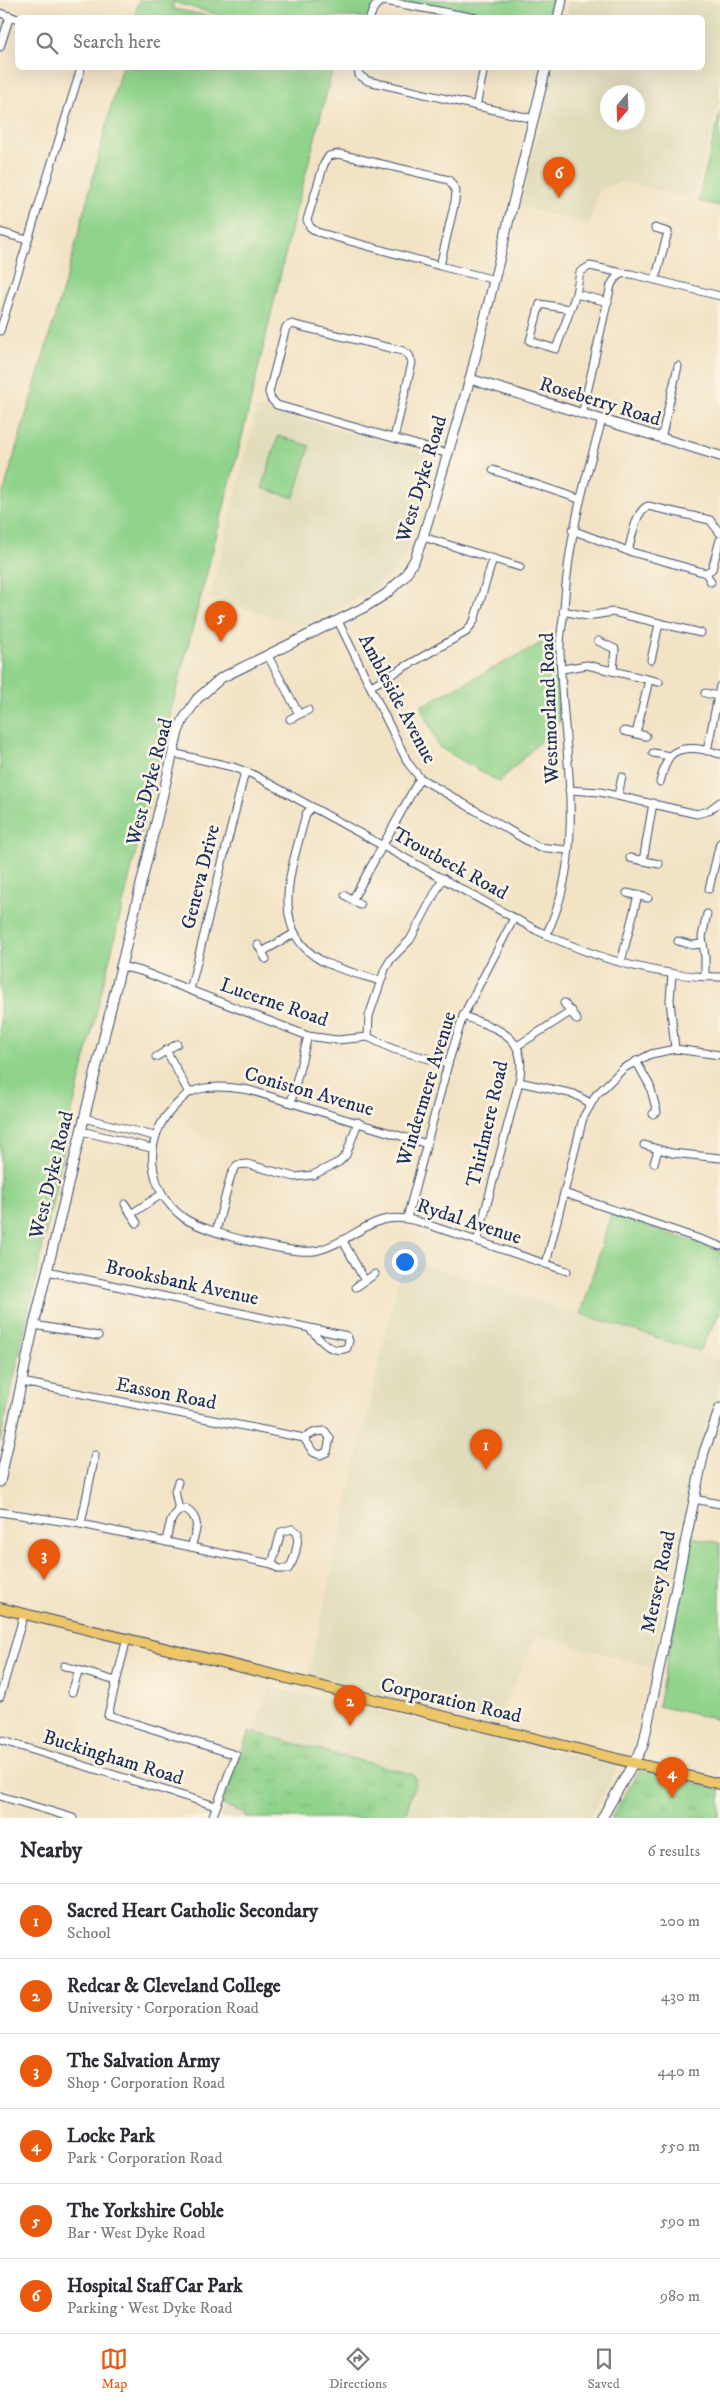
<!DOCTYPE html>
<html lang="en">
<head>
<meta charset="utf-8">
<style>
  :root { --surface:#fff; --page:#f2f2f3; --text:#2b2b33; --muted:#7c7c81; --line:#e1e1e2; --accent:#ea580c }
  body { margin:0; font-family:"IM FELL DW Pica",serif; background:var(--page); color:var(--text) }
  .compass { position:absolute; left:600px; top:85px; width:45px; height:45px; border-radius:50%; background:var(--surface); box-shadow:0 5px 20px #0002; rotate:199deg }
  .you { position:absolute; left:404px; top:1261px; width:18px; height:18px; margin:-12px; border:4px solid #fff; border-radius:50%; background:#1a73e8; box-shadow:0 0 0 8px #1a73e833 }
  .badge { display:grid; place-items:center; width:32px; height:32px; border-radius:50%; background:var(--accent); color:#fff; font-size:16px; font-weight:700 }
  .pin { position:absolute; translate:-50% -41px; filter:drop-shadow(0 1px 2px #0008) }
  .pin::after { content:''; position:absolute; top:26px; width:18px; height:15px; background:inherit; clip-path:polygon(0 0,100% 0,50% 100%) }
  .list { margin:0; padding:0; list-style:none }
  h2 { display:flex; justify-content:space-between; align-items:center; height:65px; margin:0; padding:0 20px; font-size:21px }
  h2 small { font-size:16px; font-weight:400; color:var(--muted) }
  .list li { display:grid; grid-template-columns:32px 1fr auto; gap:15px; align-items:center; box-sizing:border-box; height:75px; padding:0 20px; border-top:1px solid var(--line) }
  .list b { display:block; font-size:19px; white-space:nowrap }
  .list p { margin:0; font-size:16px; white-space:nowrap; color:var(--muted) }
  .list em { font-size:16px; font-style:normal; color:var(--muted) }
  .icon { flex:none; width:28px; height:28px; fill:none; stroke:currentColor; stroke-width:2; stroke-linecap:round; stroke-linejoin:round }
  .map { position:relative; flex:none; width:720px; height:1818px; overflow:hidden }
  .search { position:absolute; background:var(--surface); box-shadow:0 5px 20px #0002; left:15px; right:15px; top:15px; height:55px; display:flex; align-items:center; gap:12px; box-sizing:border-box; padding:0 18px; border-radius:8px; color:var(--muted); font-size:19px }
  .sheet { height:515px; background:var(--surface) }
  nav { display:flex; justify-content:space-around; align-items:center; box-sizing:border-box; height:70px; border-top:1px solid var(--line); background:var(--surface); font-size:14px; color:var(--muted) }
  nav a { display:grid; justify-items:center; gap:2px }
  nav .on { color:var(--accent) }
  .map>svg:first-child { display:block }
  .built { fill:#e1dcbb; fill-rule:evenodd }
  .green { fill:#90d38b; stroke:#568174 }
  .park { fill:url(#park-tufts); stroke:#568174 }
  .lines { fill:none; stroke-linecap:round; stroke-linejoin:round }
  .minor-casing { stroke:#3b4a6d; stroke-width:9 }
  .tertiary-casing { stroke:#3b4a6d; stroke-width:11 }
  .primary-casing { stroke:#3b4a6d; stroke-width:12 }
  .minor { stroke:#fff; stroke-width:7 }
  .tertiary { stroke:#fff; stroke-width:9 }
  .primary { stroke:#ecc669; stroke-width:10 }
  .labels { text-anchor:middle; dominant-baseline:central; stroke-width:5; stroke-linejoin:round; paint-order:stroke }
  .street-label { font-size:20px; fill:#1b2f5e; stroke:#fcf5e5 }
</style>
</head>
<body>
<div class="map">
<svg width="720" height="1818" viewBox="0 0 720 1818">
  <defs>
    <pattern id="park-tufts" width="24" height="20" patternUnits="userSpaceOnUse" patternTransform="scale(1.25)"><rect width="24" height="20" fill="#90d38b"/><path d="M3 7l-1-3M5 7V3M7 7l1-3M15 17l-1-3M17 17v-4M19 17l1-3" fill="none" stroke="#7cb57a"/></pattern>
  </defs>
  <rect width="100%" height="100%" fill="#fcf5e5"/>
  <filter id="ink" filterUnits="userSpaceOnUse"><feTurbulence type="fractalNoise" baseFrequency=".02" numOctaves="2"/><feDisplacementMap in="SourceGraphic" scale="10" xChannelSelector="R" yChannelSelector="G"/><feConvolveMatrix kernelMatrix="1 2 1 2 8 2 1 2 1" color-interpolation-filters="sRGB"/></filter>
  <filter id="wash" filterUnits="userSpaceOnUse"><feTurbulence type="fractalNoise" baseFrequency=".0096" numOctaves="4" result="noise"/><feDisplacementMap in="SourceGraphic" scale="20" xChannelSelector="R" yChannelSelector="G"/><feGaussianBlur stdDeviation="1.12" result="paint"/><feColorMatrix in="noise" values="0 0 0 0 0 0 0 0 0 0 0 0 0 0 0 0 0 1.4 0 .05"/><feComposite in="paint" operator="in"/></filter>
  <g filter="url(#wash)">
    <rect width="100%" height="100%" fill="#f2e3c5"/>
    <g class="built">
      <path d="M570,0H699L720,5V102L693,199L624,182L598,190L589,225L520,206L554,68H702V18L566,17ZM608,92H638V122H608Z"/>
      <polygon points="257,408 426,454 434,466 405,555 390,576 364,595 303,625 210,599"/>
      <polygon points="403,1258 720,1360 720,1387 695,1456 651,1667 536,1635 497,1723 308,1677"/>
      <polygon points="270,1687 619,1766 589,1818 221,1818"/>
    </g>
    <g class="green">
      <polygon points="139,0 553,0 552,18 476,17 378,2 370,17 226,17 173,2 173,9 214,17 135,18"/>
      <polygon points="121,68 333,68 291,230 242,437 157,765 71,1117 0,1442 0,504 71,262"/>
      <polygon points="720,112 720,206 698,201"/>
      <polygon points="278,436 310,446 294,498 262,488"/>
      <polygon points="555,636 560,722 499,782 439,747 421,706"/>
      <polygon points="611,1214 720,1251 720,1313 699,1351 581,1314"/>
      <polygon points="692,1537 720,1543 720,1720 658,1706"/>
    </g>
    <g class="park">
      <polygon points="249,1731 411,1774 415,1777 415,1783 404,1818 245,1818 246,1813 222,1805"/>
      <polygon points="640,1770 720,1789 720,1818 611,1818"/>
    </g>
  </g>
  <g filter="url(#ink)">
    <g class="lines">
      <defs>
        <g id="minor">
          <polyline points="0,13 18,19"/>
          <path d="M370,18C373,8 375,3 385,1L476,18"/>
          <polyline points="0,47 10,16"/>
          <polyline points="358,68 359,75 368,81 534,119"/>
          <polyline points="476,106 484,68"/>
          <polyline points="0,232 27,240"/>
          <polyline points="440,266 317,232 310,227 307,220 324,164 329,156 339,154 449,180 456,191 455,201 440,266 495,280"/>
          <polyline points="655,280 668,232 655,228"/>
          <polyline points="576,294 608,302"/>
          <polyline points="569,309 540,304 530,341 556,349 576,294 580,272 590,266 622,273"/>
          <polyline points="0,331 81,68"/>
          <path d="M582,415L611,285C616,276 620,272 631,274L720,296"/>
          <polyline points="394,438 412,363 409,355 403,351 299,326 292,324 286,327 269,392 271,399 277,405 449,454"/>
          <polyline points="661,439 678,366"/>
          <polyline points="493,470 579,499"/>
          <polyline points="572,530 628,551 706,573 712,569 720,540"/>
          <polyline points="423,537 520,567"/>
          <path d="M628,551C632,539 635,511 648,506L710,520L720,533"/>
          <polyline points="706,573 711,582"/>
          <polyline points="563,611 587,616 613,612 701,633"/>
          <polyline points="338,621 408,763 420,778 538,847 567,850"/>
          <polyline points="598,641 615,649 613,671"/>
          <polyline points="268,656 299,714"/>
          <polyline points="651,660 659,624"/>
          <polyline points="562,669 587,665 659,682"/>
          <polyline points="371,686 466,632 474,621 493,559"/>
          <polyline points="705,693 717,696"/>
          <polyline points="290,719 308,710"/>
          <polyline points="624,731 646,736"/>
          <polyline points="636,734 649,680"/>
          <polyline points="707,751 720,686"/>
          <path d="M172,753L233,767L252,774L536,930C594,958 656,977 720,977"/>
          <polyline points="653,753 670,756"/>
          <path d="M660,782C662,775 665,762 670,756C682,743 706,750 720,754"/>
          <polyline points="569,790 600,792 697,814 708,811 720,802"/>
          <polyline points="618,795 622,777"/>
          <path d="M312,807L306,814C294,862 265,929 322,961C340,970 361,975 380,981"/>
          <polyline points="630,858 659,864"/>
          <polyline points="643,861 653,803"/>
          <polyline points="709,889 720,843"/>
          <polyline points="627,893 648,898"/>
          <polyline points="345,895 360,905"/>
          <polyline points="353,899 420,778"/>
          <path d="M546,935C590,847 561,741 560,647C560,634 563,622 564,609C568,540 583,486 602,420"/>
          <polyline points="678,941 692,945 702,944"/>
          <polyline points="258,945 266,959"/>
          <polyline points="262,952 295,933"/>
          <polyline points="621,962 638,895"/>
          <polyline points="120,966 141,971 308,1036 337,1040 368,1037 393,1049 448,1064"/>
          <polyline points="672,974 670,1000 675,1049"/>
          <polyline points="705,977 705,957 702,937 707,914"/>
          <polyline points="190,990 245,772"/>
          <polyline points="564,1003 577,1020"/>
          <path d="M463,1016C499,1029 529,1036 519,1082L477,1242"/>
          <polyline points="368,1037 369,1016 385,969 391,959 410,940 443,878"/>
          <polyline points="517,1046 572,1011"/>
          <polyline points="166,1050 189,1093"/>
          <polyline points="156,1057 177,1044"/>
          <polyline points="636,1061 650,1086 657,1112 653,1114"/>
          <polyline points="519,1082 574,1094 590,1103"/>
          <polyline points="291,1102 308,1036"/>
          <polyline points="84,1118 154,1136"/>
          <polyline points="81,1131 151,1148"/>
          <path d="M427,1144L249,1090C230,1087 206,1084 189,1093C184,1096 179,1102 175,1106C141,1138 147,1191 184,1218C203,1232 297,1257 319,1250C359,1239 371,1209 417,1221L567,1271"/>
          <polyline points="644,1145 672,1153 720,1158"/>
          <polyline points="654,1163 658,1150"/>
          <polyline points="564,1193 720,1246"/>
          <polyline points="125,1204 137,1223"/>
          <polyline points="131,1214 162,1194"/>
          <polyline points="407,1218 448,1064 463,1016 514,918"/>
          <polyline points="216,1231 231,1175 237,1165 247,1164 295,1177 313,1175 339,1162 346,1155 358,1122"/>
          <polyline points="343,1241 365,1281"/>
          <polyline points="546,1264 583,1118 596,1095 624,1068 651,1054 675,1049 720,1055"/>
          <path d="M47,1271L347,1336L349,1341L347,1348C330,1355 320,1339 309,1328"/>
          <polyline points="356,1287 375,1274"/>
          <polyline points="34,1325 98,1336"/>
          <polyline points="22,1382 304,1438 315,1432 325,1431 330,1438 327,1452 320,1455 313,1452 304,1438"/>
          <polyline points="178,1482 175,1491 179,1510"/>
          <polyline points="694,1499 720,1504"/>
          <path d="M0,1512L81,1524L272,1564L279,1569H288C295,1560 298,1545 298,1533L292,1529L281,1532L272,1564"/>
          <polyline points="81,1524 95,1455"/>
          <path d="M166,1542C169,1528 170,1511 186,1509C202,1520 196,1531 191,1547"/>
          <polyline points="127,1638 108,1715 236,1755 212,1818"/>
          <polyline points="64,1666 116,1681"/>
          <polyline points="72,1692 79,1670"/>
          <polyline points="0,1697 24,1614"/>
          <polyline points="0,1740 216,1806"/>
          <polyline points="0,1796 73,1818"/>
        </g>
        <g id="tertiary">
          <polyline points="558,18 562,0"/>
          <polyline points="470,379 720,456"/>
          <polyline points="0,1482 34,1325 178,732 183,720 197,699 221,678 365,607 386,594 405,576 415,559 423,537 470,379 546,68"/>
          <polyline points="602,1818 643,1746 704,1452 720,1408"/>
        </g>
        <polyline id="primary" points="0,1608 720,1784"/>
      </defs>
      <use href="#minor" class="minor-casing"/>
      <use href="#tertiary" class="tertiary-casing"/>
      <use href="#primary" class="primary-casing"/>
      <use href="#minor" class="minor"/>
      <use href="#tertiary" class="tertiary"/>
      <use href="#primary" class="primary"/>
    </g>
  </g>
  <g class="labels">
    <g class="street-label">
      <text transform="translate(600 402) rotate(17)">Roseberry Road</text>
      <text transform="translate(422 479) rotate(-73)">West Dyke Road</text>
      <text transform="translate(397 699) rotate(62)">Ambleside Avenue</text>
      <text transform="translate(550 708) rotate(-92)">Westmorland Road</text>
      <text transform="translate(150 782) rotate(-75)">West Dyke Road</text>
      <text transform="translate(450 864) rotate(29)">Troutbeck Road</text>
      <text transform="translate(201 877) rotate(-76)">Geneva Drive</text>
      <text transform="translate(274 1003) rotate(19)">Lucerne Road</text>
      <text transform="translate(427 1089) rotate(-73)">Windermere Avenue</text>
      <text transform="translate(309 1092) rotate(16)">Coniston Avenue</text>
      <text transform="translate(488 1124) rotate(-77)">Thirlmere Road</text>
      <text transform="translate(52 1175) rotate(-76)">West Dyke Road</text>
      <text transform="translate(469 1222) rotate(18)">Rydal Avenue</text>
      <text transform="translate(182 1283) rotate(12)">Brooksbank Avenue</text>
      <text transform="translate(166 1394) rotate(11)">Easson Road</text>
      <text transform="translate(659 1582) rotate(-78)">Mersey Road</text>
      <text transform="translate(451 1701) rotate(13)">Corporation Road</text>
      <text transform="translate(113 1758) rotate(17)">Buckingham Road</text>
    </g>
  </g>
</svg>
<svg class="compass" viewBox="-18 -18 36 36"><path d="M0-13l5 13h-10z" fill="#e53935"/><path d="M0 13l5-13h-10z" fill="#7c7c81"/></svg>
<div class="you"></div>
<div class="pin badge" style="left:486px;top:1470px">1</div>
<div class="pin badge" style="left:350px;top:1726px">2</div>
<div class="pin badge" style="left:44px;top:1580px">3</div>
<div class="pin badge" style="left:672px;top:1798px">4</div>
<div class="pin badge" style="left:221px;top:642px">5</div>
<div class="pin badge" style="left:559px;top:198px">6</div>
<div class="search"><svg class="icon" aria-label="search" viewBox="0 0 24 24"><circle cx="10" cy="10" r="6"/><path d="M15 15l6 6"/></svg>Search here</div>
</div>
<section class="sheet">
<h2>Nearby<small>6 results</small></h2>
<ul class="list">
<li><span class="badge">1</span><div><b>Sacred Heart Catholic Secondary</b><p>School</p></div><em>200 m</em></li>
<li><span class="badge">2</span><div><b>Redcar &amp; Cleveland College</b><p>University · Corporation Road</p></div><em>430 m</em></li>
<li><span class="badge">3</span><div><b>The Salvation Army</b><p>Shop · Corporation Road</p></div><em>440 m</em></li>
<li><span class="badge">4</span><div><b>Locke Park</b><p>Park · Corporation Road</p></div><em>550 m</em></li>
<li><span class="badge">5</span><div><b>The Yorkshire Coble</b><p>Bar · West Dyke Road</p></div><em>590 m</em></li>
<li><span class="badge">6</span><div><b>Hospital Staff Car Park</b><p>Parking · West Dyke Road</p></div><em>980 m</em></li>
</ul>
</section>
<nav>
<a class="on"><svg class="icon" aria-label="map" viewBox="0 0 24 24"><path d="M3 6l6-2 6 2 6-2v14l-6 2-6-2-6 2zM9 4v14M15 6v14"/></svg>Map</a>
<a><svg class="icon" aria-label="directions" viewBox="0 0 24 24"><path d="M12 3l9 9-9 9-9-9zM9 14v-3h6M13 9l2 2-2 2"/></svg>Directions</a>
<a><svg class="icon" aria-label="saved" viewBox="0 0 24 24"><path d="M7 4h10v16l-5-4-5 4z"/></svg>Saved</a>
</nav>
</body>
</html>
